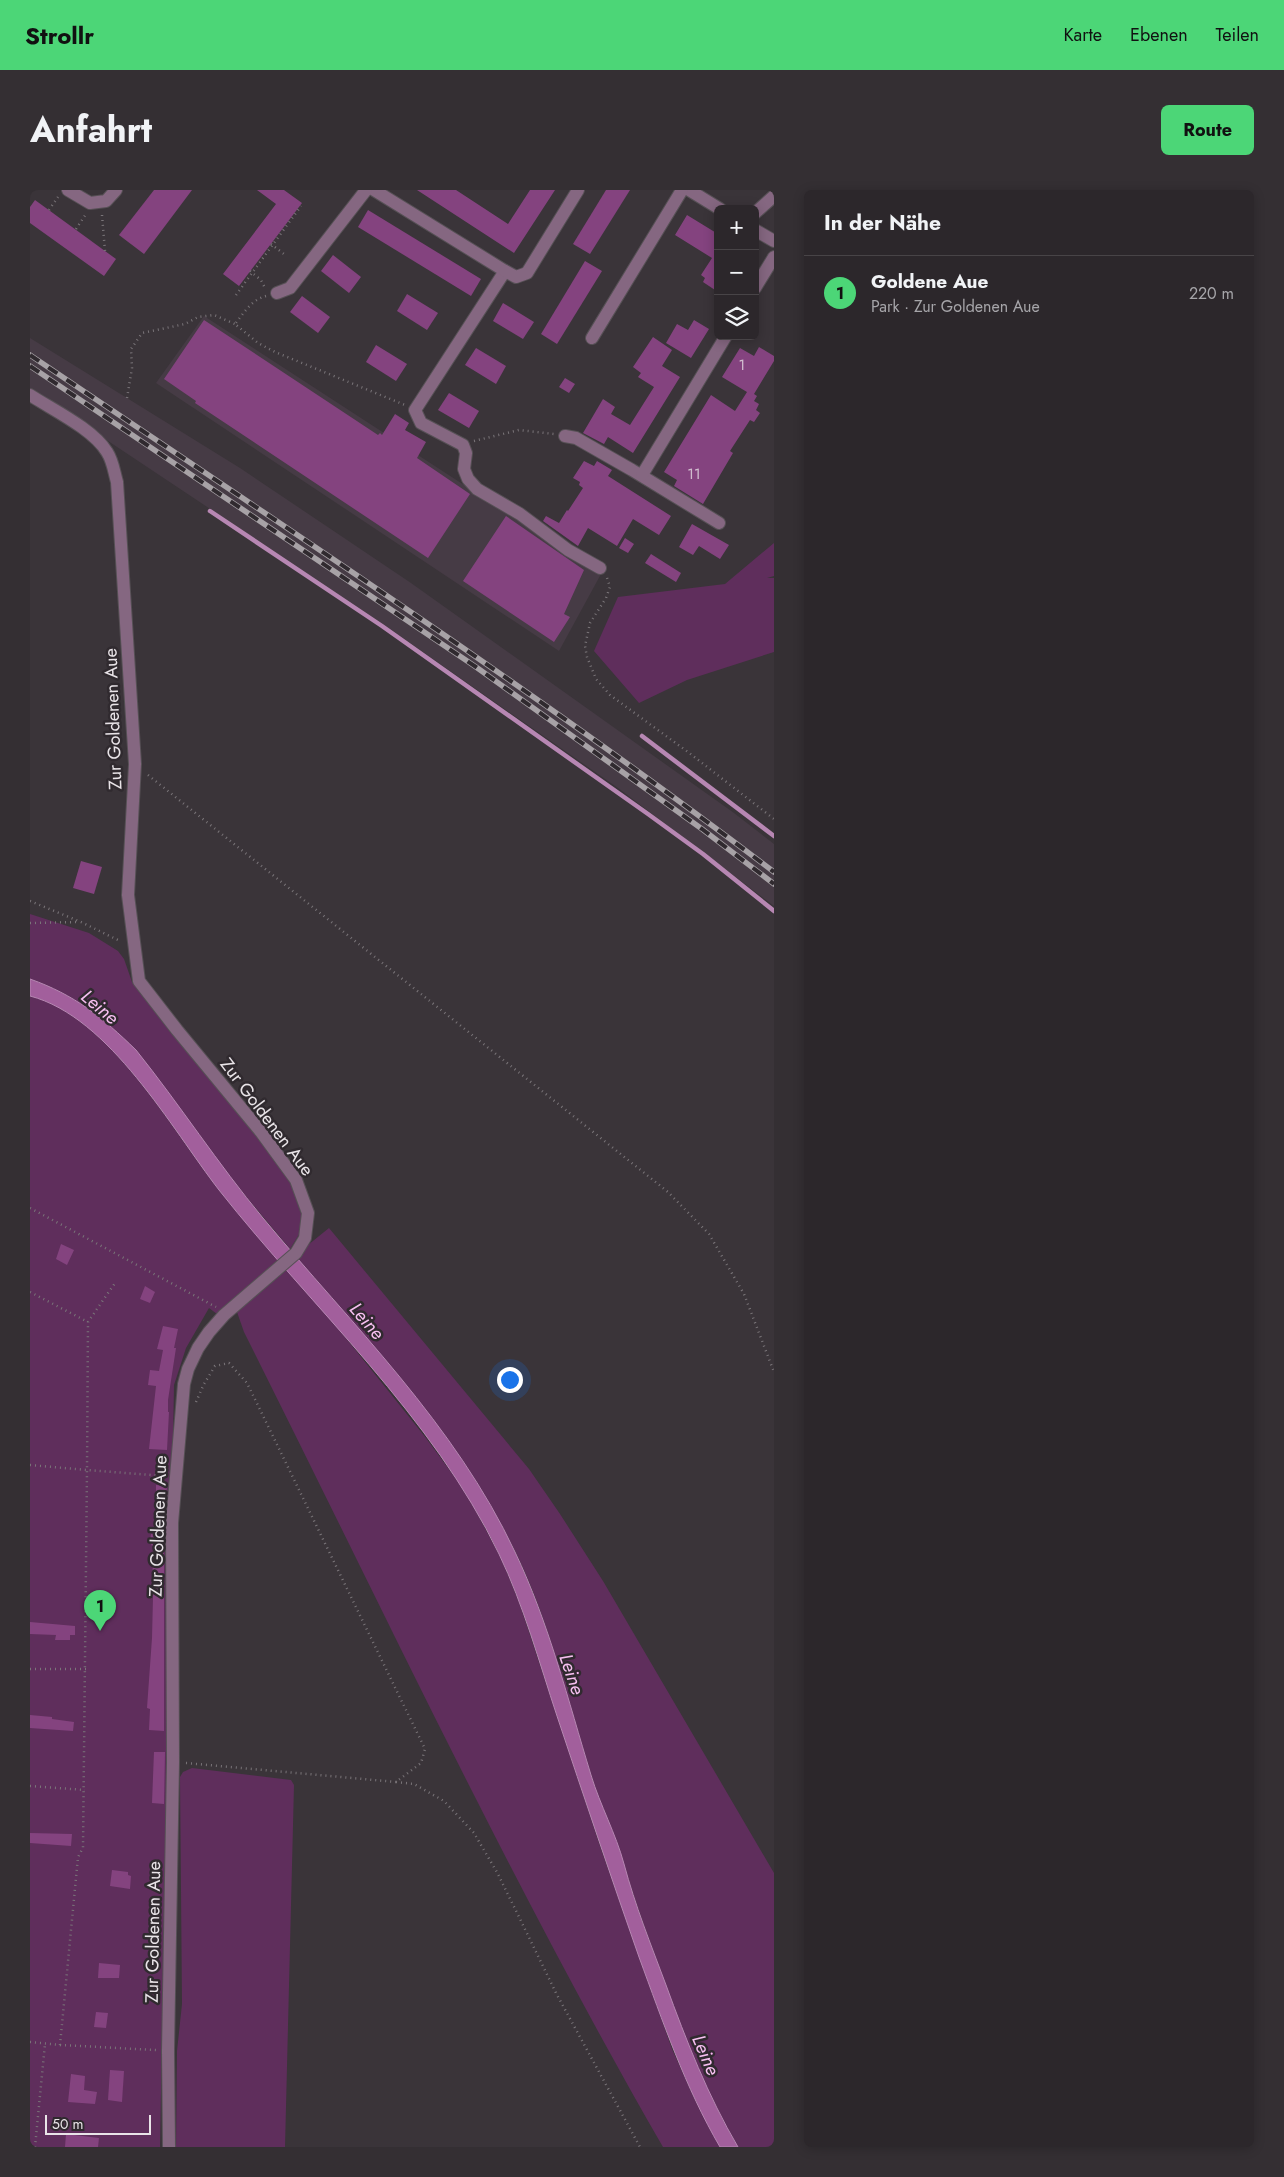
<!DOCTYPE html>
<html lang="de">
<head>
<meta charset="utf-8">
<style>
  :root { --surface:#2c272b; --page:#342f33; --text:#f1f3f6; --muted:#a6a5a9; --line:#484447; --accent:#4cd677 }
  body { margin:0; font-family:Jost,sans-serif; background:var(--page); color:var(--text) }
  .controls { position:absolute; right:15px; top:15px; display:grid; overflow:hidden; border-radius:8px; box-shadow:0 2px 12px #0003 }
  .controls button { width:45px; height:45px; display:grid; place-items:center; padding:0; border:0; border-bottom:1px solid var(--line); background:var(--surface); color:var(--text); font:25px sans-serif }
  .scale { position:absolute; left:15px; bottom:12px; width:106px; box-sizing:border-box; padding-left:5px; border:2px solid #e9e4e8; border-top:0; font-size:14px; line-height:18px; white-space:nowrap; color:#e9e4e8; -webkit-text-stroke:4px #302a2f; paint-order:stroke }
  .you { position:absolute; left:479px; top:1189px; width:18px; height:18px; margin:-12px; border:4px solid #fff; border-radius:50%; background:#1a73e8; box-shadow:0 0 0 8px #1a73e833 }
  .badge { display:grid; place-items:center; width:32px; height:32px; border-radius:50%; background:var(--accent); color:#111; font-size:16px; font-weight:700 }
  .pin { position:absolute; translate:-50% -41px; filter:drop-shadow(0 1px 2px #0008) }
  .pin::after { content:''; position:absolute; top:26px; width:18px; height:15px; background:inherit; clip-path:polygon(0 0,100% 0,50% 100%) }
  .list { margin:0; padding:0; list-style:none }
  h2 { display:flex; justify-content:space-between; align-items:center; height:65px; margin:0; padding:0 20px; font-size:21px }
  h2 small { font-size:16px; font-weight:400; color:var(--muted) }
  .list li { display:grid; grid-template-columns:32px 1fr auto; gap:15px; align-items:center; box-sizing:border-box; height:75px; padding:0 20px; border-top:1px solid var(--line) }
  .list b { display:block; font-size:19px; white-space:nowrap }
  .list p { margin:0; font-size:16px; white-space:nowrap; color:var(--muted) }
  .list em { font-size:16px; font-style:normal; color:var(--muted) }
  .icon { flex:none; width:28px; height:28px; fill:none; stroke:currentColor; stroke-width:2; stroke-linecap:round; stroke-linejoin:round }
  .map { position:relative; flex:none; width:744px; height:1957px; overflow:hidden; border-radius:8px }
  header { display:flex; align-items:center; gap:30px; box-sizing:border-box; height:70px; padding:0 25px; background:var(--accent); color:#111 }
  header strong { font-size:24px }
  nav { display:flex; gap:28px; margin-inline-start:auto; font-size:18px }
  .intro { display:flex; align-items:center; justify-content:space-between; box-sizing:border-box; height:120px; padding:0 30px }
  h1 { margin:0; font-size:35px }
  .button { padding:12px 22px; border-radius:8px; background:var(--accent); color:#111; font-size:18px; font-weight:700 }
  main { display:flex; gap:30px; padding:0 30px }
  aside { flex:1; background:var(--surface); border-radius:8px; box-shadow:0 2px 12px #0003 }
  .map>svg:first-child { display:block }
  .built { fill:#463b45 }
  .green { fill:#5f2e5c }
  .water { fill:#a25f9c; stroke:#b787b3 }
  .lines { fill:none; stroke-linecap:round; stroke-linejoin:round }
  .stream { stroke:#b787b3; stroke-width:4.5 }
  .building { fill:#84437f }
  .minor-casing { stroke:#565055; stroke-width:14 }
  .path { stroke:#7a7579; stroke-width:2.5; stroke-dasharray:1 4; stroke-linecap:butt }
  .minor { stroke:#856781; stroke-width:12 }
  .rail-casing { stroke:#a7a2a6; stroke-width:5.5 }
  .rail { stroke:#302a2f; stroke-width:4; stroke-dasharray:11; stroke-linecap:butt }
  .labels { text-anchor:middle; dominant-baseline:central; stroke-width:5; stroke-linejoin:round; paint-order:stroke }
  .number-label { font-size:15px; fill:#d0bcce }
  .street-label { font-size:18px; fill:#e9e4e8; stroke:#302a2f }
  .water-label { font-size:19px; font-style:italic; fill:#f6bff0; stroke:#302a2f }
</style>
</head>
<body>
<header>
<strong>Strollr</strong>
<nav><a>Karte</a><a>Ebenen</a><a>Teilen</a></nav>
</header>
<div class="intro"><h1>Anfahrt</h1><a class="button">Route</a></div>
<main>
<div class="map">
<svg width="744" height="1957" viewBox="0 0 744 1957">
  <rect width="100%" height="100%" fill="#3a3439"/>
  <g class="built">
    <polygon points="174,126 571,384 529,461 126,193"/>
    <polygon points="0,148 210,278 381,393 704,623 744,654 744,716 588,598 353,434 0,199"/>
  </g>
  <g class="green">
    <polygon points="744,353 744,386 737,388 744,388 744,462 657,490 609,513 564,461 588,407 695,394"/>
    <path d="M0,724L59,743L88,761L94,769L102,792L141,843L177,884L228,948L261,994L271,1023L273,1038L260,1059L198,985L106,860C72,827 45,805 0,789Z"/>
    <path d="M0,806C80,827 140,938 189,1000C208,1024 229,1046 249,1070L187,1124L179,1118L156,1158L144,1195L130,1957H0Z"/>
    <path d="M299,1038L499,1279L530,1324L573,1391L744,1683V1957H708C679,1908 658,1855 638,1801C622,1759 607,1716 593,1673C584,1644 571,1616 562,1587C537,1513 521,1434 486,1363C431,1252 348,1161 268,1069L278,1055Z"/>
    <path d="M257,1078L295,1122L396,1248L435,1301L471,1368L489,1412L572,1662L642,1859L665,1910L690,1957H633C480,1692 351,1415 214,1142L207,1122Z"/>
    <polygon points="162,1578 261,1590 264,1595 255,1957 146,1957 147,1861 152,1814 150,1587 153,1582"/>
  </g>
  <path class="water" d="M0,789C45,805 72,827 106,860C150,915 188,974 233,1028C322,1135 425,1234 485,1362C519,1433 538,1510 561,1585C570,1615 586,1644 594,1674C605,1715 621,1755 636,1795C656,1850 678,1906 708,1957H690C655,1897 633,1832 609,1767C581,1687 554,1607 527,1526C509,1472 494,1416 469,1364C402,1225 283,1119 189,1000C141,938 80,827 0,806Z"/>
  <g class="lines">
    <g class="stream">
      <polyline points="180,321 352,436 618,624 673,664 744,721"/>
      <polyline points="612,546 744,646"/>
    </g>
  </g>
  <g class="building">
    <polygon points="124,0 162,0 114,64 89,45"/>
    <polygon points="227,0 254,0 272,13 209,96 193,84 246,14"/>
    <polygon points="387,0 426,0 478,34 500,0 525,0 484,63"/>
    <polygon points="576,0 600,0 560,64 543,54"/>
    <polygon points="5,10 86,69 74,86 0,33 0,17"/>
    <polygon points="338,20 451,89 441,106 328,37"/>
    <polygon points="657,25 688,44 688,102 673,92 675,88 671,85 682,68 645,45"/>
    <polygon points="303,65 331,87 319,103 291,81"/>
    <polygon points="555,71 572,81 527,154 511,144"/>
    <polygon points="377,104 408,123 397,140 367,121"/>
    <polygon points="272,106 300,127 288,143 260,122"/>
    <polygon points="473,113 504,132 493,149 463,131"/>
    <polygon points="174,130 348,245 350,243 352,245 365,224 379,233 375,240 396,252 387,268 440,304 398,368 165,213 166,211 134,189"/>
    <polygon points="664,130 679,139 661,168 636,153 647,134 658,140"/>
    <polygon points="623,147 642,160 632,176 650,187 603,263 578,247 574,254 553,243 573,209 585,217 581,224 600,235 624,197 608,187 611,183 603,177"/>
    <polygon points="346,155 377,174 366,191 336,172"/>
    <polygon points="729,157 744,166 744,171 724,204 727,206 724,211 729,214 726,220 730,223 724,232 720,230 700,261 703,263 673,314 644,296 647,290 634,282 681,205 705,221 717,202 692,187 710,158 724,166"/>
    <polygon points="446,158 476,176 466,194 435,175"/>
    <polygon points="535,188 545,194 539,203 529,197"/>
    <polygon points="419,203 449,221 439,238 408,220"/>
    <polygon points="554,271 564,276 567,271 582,280 578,286 641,326 629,345 603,329 587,356 558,338 548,356 513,331 516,326 529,333 537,320 538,321 553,298 549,295 550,292 543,288"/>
    <polygon points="476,326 554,380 534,424 540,427 524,452 433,391"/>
    <polygon points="662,334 699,355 690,369 669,356 663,365 649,357"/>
    <polygon points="595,348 604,354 598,363 589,358"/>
    <polygon points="621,364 651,383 646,392 615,373"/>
    <polygon points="51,671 72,677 64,704 43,698"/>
    <polygon points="31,1054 44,1060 37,1075 26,1069"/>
    <polygon points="115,1096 125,1102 120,1113 110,1109"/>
    <polygon points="133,1136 148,1139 144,1158 146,1158 138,1210 138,1222 139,1222 137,1260 119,1259 126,1196 118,1195 120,1180 129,1181 133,1160 127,1159"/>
    <polygon points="126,1295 137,1296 134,1328 126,1328"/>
    <polygon points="121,1344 134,1345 134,1541 119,1540 120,1519 117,1518 122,1448 123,1407 121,1406 124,1356 122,1356 120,1352"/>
    <polygon points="0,1432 45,1436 45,1445 40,1445 40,1450 25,1450 26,1445 0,1444"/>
    <polygon points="0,1525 22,1527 22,1529 44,1532 43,1541 0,1538"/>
    <polygon points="124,1562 135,1562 134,1614 122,1613"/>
    <polygon points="0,1643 42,1644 41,1656 0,1653"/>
    <polygon points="82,1680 98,1682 98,1685 101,1686 100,1699 80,1696"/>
    <polygon points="69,1773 90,1775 89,1788 68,1788"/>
    <polygon points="66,1822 78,1823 76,1838 64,1837"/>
    <polygon points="80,1880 94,1881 92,1912 78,1910"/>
    <polygon points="41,1884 55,1886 54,1900 67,1902 65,1914 38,1912"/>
    <polygon points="36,1944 69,1948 68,1957 35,1957"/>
  </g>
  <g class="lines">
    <defs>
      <g id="minor">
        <polyline points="38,0 60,13 76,11 86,0"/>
        <polyline points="344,0 475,81 385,220 391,233 433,255 436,263 434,279 438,289 447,299 490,324 538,360 570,378"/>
        <polyline points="659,0 690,19"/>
        <polyline points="725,23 744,6"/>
        <polyline points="725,40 744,51"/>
        <polyline points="475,81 486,87 497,83 548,0"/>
        <polyline points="725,98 744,67"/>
        <polyline points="247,103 260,98 336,0"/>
        <polyline points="562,148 652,0"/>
        <path d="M0,205C23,220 63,239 77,262C83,271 84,282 87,292L105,574L98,705L109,791L147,840L231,942L266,990L278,1023L275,1048L266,1063L194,1125L179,1142L168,1158L158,1179L154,1194L142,1333L143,1572L138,1861L139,1957"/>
        <polyline points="535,246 546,248 602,280 689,333"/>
        <polyline points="612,285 696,146"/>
      </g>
    </defs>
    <use href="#minor" class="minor-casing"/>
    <g class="path">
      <polyline points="19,20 28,7"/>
      <polyline points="72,25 75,61"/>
      <polyline points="46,39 56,24"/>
      <polyline points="241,54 254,64"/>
      <polyline points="220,81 231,90 235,98"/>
      <polyline points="206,105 271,16"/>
      <path d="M236,106C221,110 214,123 205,134L228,153L245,162L375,215"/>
      <polyline points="97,208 102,178 101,159 112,143 155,134 168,127 184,125 205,134"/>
      <polyline points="444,251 489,240 524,244"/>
      <polyline points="577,388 580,397 576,408 560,433 555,456 557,467 566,489 580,505 658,562 744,629"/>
      <polyline points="118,585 638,1002 679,1044 714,1104 744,1182"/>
      <polyline points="0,711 51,732 90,751"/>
      <polyline points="0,733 48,732"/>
      <polyline points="0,1018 186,1117"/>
      <polyline points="0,1102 58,1132"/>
      <polyline points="166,1212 174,1194 185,1176 199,1173 217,1193 395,1559 391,1573 366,1592 384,1594 414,1611 444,1643 468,1684 526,1803 610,1957"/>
      <polyline points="0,1275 57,1280 58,1132 85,1093"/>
      <polyline points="0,1479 56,1479"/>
      <polyline points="156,1573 366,1592"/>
      <polyline points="0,1596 55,1600"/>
      <polyline points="0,1852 30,1855 48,1667 53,1658 57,1280 134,1286"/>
      <polyline points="30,1855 126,1860"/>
      <polyline points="5,1957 15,1854"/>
    </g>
    <use href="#minor" class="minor"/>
    <defs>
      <g id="rail">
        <path d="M0,165C250,334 503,499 744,682"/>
        <polyline points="0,176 446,477 672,639 744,694"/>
      </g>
    </defs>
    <use href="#rail" class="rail-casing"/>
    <use href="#rail" class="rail"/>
  </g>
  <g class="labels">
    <g class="number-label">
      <text x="712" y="175">1</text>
      <text x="664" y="284">11</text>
    </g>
    <g class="street-label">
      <text transform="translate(83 529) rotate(-92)">Zur Goldenen Aue</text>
      <text transform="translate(237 927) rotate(53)">Zur Goldenen Aue</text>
      <text transform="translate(128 1336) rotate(-88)">Zur Goldenen Aue</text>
      <text transform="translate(123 1742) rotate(-89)">Zur Goldenen Aue</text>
    </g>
    <g class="water-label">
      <text transform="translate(70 817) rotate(40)">Leine</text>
      <text transform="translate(337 1131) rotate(49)">Leine</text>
      <text transform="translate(542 1484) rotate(71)">Leine</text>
      <text transform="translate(676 1865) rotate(67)">Leine</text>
    </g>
  </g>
</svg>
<div class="controls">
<button>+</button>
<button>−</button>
<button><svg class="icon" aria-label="layers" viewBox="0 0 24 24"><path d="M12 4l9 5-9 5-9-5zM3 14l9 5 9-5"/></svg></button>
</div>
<div class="scale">50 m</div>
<div class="you"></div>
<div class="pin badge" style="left:70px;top:1441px">1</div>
</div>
<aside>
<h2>In der Nähe<small></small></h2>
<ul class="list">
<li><span class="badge">1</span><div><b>Goldene Aue</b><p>Park · Zur Goldenen Aue</p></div><em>220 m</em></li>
</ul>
</aside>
</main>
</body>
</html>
